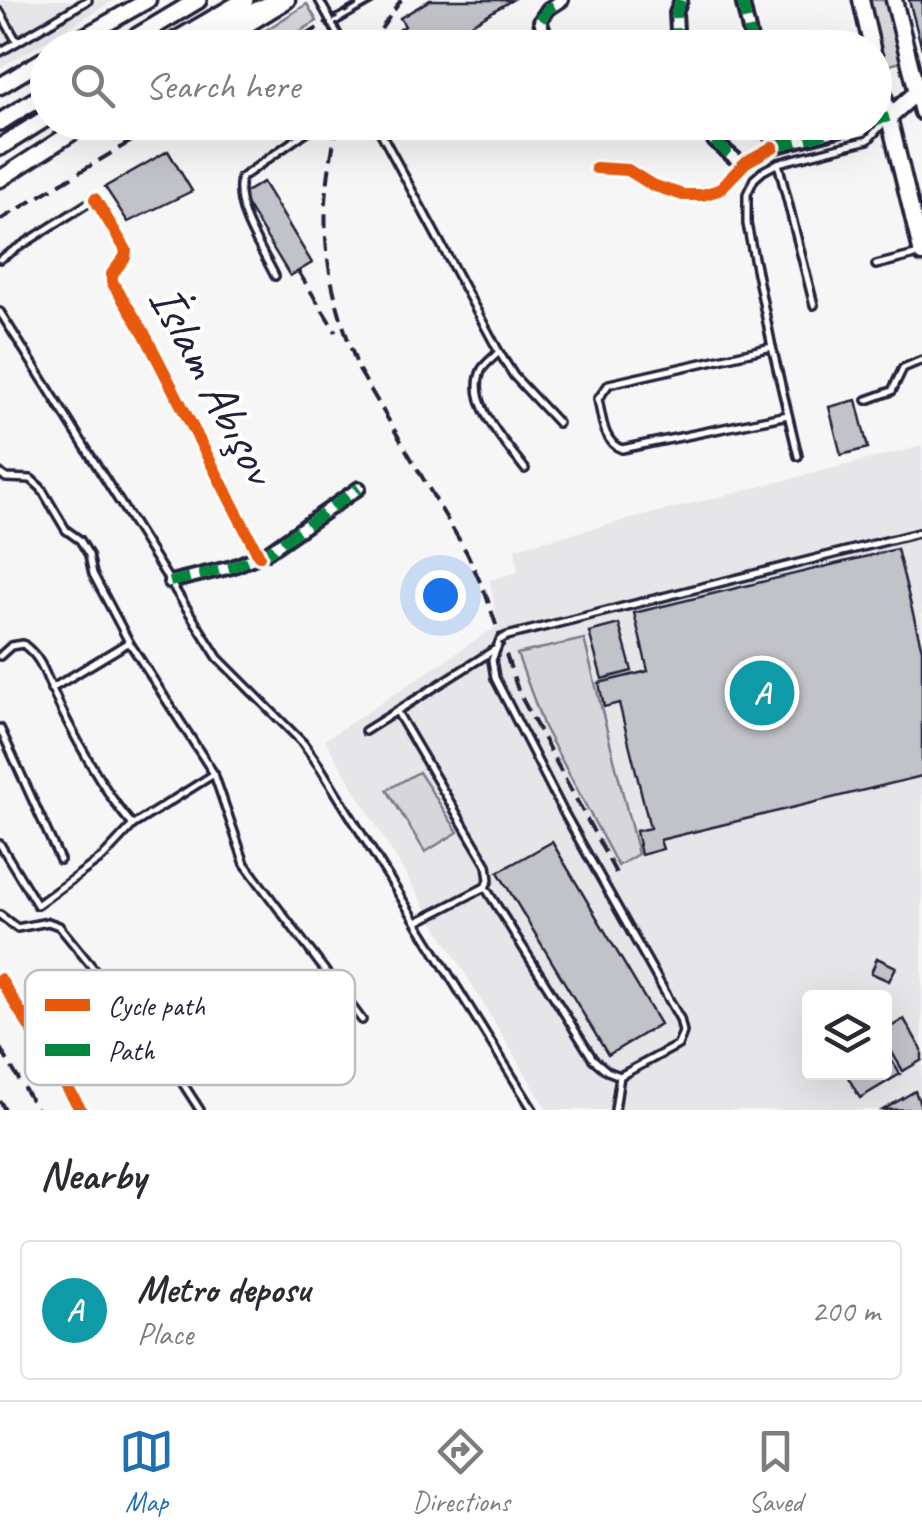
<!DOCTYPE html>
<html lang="en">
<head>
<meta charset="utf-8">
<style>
  :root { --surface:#fff; --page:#f2f2f3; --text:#2b2b33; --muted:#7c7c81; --line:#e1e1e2; --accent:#1f6fb2 }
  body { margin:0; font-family:Caveat,sans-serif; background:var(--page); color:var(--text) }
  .controls { position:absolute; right:30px; bottom:30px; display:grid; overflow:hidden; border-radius:10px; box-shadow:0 10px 40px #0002 }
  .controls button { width:90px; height:90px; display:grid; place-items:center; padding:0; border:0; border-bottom:2px solid var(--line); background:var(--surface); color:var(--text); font:50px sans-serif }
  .you { position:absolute; left:440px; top:595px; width:35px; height:35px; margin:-25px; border:8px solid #fff; border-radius:50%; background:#1a73e8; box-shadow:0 0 0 15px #1a73e833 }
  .badge { display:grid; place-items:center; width:65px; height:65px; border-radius:50%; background:var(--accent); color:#fff; font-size:32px; font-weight:700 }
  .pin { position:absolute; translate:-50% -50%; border:5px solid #fff; box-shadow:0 2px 10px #0006 }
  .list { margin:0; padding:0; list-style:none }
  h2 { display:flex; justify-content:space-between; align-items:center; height:130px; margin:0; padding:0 40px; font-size:42px }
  h2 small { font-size:32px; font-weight:400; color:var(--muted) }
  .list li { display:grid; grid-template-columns:65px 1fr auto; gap:30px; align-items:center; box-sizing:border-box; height:140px; margin:0 20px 20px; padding:0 20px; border:2px solid var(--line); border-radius:10px }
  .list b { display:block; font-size:38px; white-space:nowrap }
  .list p { margin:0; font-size:32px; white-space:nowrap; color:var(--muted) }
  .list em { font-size:32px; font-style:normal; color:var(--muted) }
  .icon { flex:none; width:55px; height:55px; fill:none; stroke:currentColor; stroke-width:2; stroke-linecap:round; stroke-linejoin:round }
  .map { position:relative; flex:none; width:922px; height:1110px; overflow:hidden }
  .search { position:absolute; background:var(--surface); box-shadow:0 10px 40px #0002; left:30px; right:30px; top:30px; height:110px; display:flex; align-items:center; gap:25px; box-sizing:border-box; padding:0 35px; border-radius:55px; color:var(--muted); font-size:38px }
  .sheet { height:290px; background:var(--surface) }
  nav { display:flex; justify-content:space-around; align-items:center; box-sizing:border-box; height:140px; border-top:2px solid var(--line); background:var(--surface); font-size:28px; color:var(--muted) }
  nav a { display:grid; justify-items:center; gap:5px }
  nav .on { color:var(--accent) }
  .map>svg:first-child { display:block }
  .built { fill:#e6e6e9; fill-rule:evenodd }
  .green { fill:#d7d7db; stroke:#7c7c8b; stroke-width:2.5 }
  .building { fill:#c2c2c9; stroke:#22223b; stroke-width:2.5 }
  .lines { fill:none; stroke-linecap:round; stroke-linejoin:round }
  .lane-casing { stroke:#22223b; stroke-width:12 }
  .street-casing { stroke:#22223b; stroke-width:18 }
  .secondary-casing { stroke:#22223b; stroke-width:21 }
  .primary-casing { stroke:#22223b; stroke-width:22 }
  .lane { stroke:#fff; stroke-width:5 }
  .street { stroke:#fff; stroke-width:10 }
  .secondary { stroke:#fff; stroke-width:14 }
  .primary { stroke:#fff; stroke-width:15 }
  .rail { stroke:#22223b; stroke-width:4; stroke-dasharray:15 8; stroke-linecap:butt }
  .lane-bridge-casing { stroke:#22223b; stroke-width:12; stroke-linecap:butt }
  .lane-bridge { stroke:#fff; stroke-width:5 }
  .quiet { stroke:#00873e; stroke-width:10; stroke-dasharray:20 10; stroke-linecap:butt }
  .cycleway-casing { stroke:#fff; stroke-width:19 }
  .cycleway { stroke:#e8590c; stroke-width:12 }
  .labels { text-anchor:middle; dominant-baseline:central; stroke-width:8; stroke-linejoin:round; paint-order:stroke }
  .street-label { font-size:50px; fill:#22223b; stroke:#fff }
  .key { fill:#fff; stroke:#bdbdc4; stroke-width:2.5 }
  .key-label { font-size:28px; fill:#22223b }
</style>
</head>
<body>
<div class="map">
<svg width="922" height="1110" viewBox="0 0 922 1110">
  <rect width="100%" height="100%" fill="#f6f6f7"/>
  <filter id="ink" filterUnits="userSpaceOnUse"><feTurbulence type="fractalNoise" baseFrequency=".01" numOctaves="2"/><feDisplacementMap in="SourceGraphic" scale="20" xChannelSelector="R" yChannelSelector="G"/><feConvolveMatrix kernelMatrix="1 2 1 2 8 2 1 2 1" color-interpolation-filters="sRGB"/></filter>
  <g filter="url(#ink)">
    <g class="built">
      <polygon points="0,0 115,0 0,68"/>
      <path d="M922,446V1110H547L325,740L497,626L490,580L518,572L515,548ZM810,998H884V1072H810Z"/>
    </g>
    <g class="green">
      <polygon points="869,0 885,0 901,62 886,66"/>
      <polygon points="307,4 317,21 274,47 239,47"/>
      <polygon points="584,639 638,854 618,866 544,727 517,654"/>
      <polygon points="419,772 458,832 425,852 387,790"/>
    </g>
    <g class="building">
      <polygon points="430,0 512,0 431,48 421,48 417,40 403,48 368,48 405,26 400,18"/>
      <polygon points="909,0 922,0 922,49"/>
      <polygon points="168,151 192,191 128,222 105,187"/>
      <polygon points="263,182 312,263 290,276 241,195"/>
      <polygon points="856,400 868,448 841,455 829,407"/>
      <polygon points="897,549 922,650 922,776 660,840 663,849 641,855 636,831 650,828 619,703 604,707 599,683 648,671 634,613"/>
      <polygon points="619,624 632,671 602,679 589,632"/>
      <polygon points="552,842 660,1024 608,1055 498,872"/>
      <polygon points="877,958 896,967 889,981 871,973"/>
      <polygon points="904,1019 922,1050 922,1060 903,1071 884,1039 884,1031"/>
      <polygon points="884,1048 900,1074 860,1098 845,1072 884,1072"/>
      <polygon points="915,1091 922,1109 883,1110"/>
    </g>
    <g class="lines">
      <defs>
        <g id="lane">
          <polyline points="319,0 327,14"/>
          <polyline points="0,12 17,42"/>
          <polyline points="331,23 371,0"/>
          <polyline points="332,24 345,48"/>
          <polyline points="0,52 88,0"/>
          <polyline points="375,122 499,352 514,376 558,423"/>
          <polyline points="778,163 814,305"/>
          <polyline points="0,259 93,200"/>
          <polyline points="876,265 919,254"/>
          <path d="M275,276C261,247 234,211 241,178L320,122"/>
          <polyline points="0,312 218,658 303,743 320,767 533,1110"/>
          <path d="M772,347L609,384L598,399C602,417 603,443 622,449L788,415"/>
          <path d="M499,352C494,357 486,363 482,369C465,403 507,444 525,469"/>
          <polyline points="867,400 892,391 903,368 922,360"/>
          <polyline points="798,456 772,347 747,224 747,194 754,179 763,171 778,163 868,140 887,119"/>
          <polyline points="0,473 6,478 31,479 41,488 66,530 80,540 89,555 93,574 129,642 214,774"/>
          <polyline points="507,636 922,532"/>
          <polyline points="500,640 492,660 495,678 563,811 680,1019 683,1032 678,1045 620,1076 615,1110"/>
          <path d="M0,656L11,646L23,644C41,658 43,669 52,689C67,724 107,798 133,825L214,774L245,864L362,1020"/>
          <polyline points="51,689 129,642"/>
          <polyline points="397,712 487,865 489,880 485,887 417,922"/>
          <polyline points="0,728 60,860"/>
          <polyline points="365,731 494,650"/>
          <polyline points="0,844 37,905 103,857 132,826"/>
          <polyline points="485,887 593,1059 607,1071 620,1076"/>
          <polyline points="0,915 17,928 48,922 59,926 167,1059 200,1110"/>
        </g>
        <g id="street">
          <polyline points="742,0 753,48"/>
          <polyline points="550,48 540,21 548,9 562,0"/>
          <polyline points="678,48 676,13 681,0"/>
          <polyline points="768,122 773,147 869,122"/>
          <polyline points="714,141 743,165"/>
          <polyline points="596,168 628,170 652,185 683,195 702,195 719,190 746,162 773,147"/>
          <polyline points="95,199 126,250 125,257 112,274 112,282 144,333 259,556"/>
          <polyline points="170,582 232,567 268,552 359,488"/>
          <polyline points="0,979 81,1110"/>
        </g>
        <g id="secondary">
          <polyline points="861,0 872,48"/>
          <polyline points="894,0 922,112"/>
          <polyline points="64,48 148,0"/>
          <polyline points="209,48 287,0"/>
          <polyline points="874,56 922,254"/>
          <polyline points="0,86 48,57"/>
          <polyline points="889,117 917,92"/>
          <polyline points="0,179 88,122"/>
        </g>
        <g id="primary">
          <polyline points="118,48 198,0"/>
          <polyline points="163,48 245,0"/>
          <polyline points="175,48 279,0"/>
          <polyline points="0,122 48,92"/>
          <polyline points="0,147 48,117"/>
        </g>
      </defs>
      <use href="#lane" class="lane-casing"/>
      <use href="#street" class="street-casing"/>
      <use href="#secondary" class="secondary-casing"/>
      <use href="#primary" class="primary-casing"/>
      <use href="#lane" class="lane"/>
      <use href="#street" class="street"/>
      <use href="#secondary" class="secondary"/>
      <use href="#primary" class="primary"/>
      <g class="rail">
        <polyline points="285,48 364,0"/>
        <polyline points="368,48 401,0"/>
        <path d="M338,122C316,222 323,276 359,370L467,553L486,595L519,693L618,877"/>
        <polyline points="0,220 163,122"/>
        <polyline points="298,271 336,332"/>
        <polyline points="0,1048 37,1110"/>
        <polyline points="0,1101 5,1110"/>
      </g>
      <defs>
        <g id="lane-bridge">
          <polyline points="327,14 331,22"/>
          <polyline points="500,640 507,636"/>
        </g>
      </defs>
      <use href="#lane-bridge" class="lane-bridge-casing"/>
      <use href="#lane-bridge" class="lane-bridge"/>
      <g class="quiet">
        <polyline points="742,0 753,48"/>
        <polyline points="550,48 540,21 548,9 562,0"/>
        <polyline points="678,48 676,13 681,0"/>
        <polyline points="874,121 889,117"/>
        <polyline points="768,122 773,147 869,122"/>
        <polyline points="714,141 743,165"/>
        <polyline points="170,582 232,567 268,552 359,488"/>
      </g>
      <defs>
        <g id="cycleway">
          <polyline points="596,168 628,170 652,185 683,195 702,195 719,190 746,162 773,147"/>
          <polyline points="95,199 126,250 125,257 112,274 112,282 144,333 259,556"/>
          <polyline points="0,979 81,1110"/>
        </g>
      </defs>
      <use href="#cycleway" class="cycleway-casing"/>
      <use href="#cycleway" class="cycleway"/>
    </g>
  </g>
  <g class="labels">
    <g class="street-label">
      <text transform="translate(213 384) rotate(62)">İslam Abışov</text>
    </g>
  </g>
  <rect x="25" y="970" width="330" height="115" rx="15" class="key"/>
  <rect x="45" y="999" width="45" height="12" fill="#e8590c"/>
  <rect x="45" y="1044" width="45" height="12" fill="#00873e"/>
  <g class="key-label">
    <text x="108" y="1015">Cycle path</text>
    <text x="108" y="1060">Path</text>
  </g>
</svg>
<div class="controls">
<button><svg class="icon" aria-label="layers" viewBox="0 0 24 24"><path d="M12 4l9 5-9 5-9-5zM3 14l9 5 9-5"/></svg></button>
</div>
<div class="you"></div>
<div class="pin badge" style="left:762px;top:693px;background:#0f9aa8">A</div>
<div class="search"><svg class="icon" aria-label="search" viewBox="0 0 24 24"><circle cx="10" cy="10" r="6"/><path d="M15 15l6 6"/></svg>Search here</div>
</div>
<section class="sheet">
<h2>Nearby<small></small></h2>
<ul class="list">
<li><span class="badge" style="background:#0f9aa8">A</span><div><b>Metro deposu</b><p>Place</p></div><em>200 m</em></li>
</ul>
</section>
<nav>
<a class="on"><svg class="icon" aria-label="map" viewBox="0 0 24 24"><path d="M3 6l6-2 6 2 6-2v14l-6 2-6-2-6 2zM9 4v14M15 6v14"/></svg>Map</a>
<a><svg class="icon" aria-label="directions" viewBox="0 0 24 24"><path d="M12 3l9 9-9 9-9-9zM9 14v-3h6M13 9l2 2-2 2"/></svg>Directions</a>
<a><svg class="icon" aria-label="saved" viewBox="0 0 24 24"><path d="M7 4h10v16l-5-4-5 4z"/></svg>Saved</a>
</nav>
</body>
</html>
